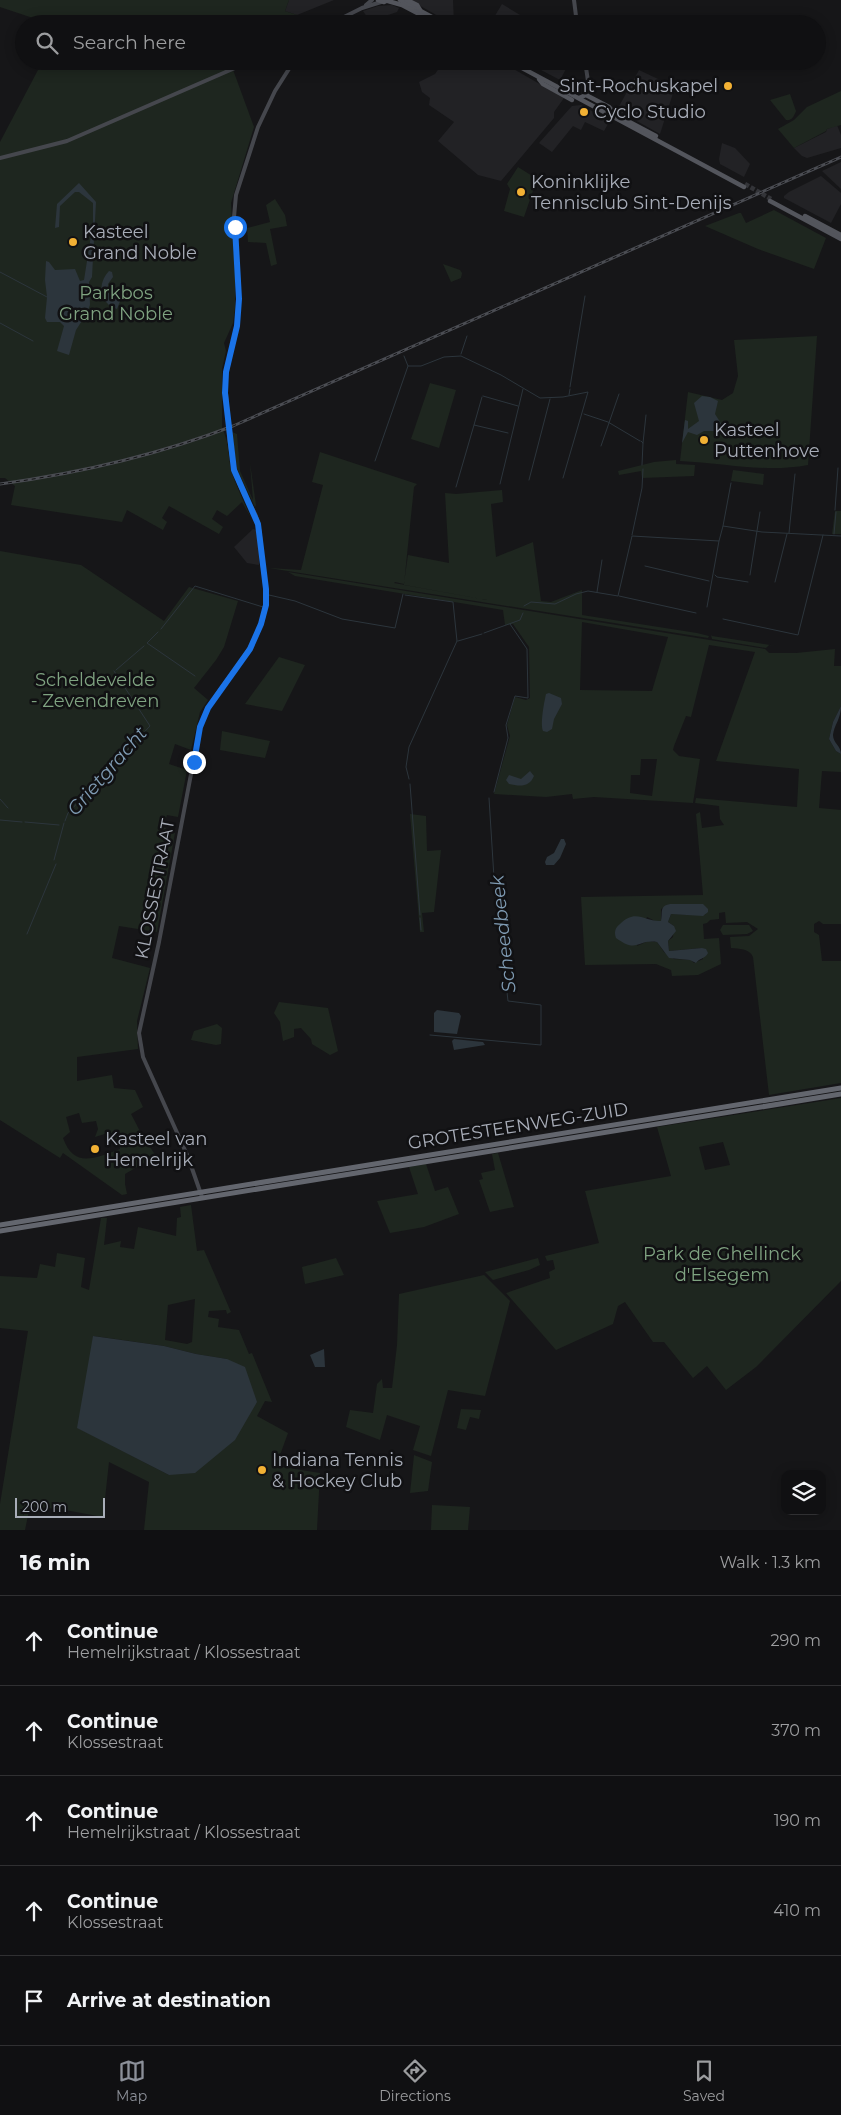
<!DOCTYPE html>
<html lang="en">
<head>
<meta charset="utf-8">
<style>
  :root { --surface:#101012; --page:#1e1e20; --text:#f1f3f6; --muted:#9c9d9f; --line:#303032; --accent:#8c9099 }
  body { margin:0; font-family:Montserrat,sans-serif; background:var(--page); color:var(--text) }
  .controls { position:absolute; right:15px; bottom:15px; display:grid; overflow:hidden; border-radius:10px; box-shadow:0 2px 12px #0003 }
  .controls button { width:45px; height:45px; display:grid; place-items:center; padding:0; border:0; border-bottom:1px solid var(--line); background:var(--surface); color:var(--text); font:25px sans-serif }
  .scale { position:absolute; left:15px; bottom:12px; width:90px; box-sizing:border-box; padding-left:5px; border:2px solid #a8adb8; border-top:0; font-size:14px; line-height:18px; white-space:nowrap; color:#a8adb8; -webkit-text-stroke:4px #111113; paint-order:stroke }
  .stop { position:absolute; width:15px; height:15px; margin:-11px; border:4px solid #1a73e8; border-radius:50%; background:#fff }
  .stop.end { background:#1a73e8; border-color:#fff; box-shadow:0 1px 5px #0008 }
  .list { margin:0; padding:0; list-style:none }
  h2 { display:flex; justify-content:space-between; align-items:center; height:65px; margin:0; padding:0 20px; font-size:21px }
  h2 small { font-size:16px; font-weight:400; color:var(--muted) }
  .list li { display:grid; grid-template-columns:32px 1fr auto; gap:15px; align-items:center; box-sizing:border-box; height:90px; padding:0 20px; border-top:1px solid var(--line) }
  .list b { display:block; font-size:19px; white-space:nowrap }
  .list p { margin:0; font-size:16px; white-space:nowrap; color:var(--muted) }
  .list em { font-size:16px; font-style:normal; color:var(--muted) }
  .icon { flex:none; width:28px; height:28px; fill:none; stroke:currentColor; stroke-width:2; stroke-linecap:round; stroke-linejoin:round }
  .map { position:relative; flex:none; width:841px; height:1530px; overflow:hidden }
  .search { position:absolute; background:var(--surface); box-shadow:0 2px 12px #0003; left:15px; right:15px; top:15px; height:55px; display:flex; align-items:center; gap:12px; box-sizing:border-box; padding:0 18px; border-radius:28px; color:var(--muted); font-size:19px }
  .sheet { height:515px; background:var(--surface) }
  nav { display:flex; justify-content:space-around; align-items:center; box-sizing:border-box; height:70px; border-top:1px solid var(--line); background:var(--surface); font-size:14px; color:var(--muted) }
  nav a { display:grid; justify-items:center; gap:2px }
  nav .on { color:var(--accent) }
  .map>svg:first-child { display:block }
  .built { fill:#222225 }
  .green { fill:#1e261f; fill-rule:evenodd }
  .water { fill:#2c353c }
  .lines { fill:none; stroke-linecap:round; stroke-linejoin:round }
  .stream { stroke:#2c353c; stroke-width:1 }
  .primary-tunnel { stroke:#333438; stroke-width:4.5; stroke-dasharray:4.5 2; stroke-linecap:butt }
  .secondary { stroke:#45474d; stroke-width:4 }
  .primary { stroke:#53555c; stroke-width:4.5 }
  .highway { stroke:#63666e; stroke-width:5 }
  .rail-casing { stroke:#4a4c52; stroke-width:3 }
  .rail { stroke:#111113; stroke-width:1; stroke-dasharray:4; stroke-linecap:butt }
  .secondary-bridge { stroke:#45474d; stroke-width:4 }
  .route { stroke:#1a73e8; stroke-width:6 }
  .poi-dot { fill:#f2b134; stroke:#111113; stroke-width:2 }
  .labels { text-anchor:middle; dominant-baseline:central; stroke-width:5; stroke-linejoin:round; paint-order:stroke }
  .poi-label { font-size:18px; fill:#a8adb8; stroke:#111113; text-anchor:start }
  .park-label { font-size:18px; fill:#7fa381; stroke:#111113 }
  .street-label { font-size:18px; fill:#a8adb8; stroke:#111113 }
  .water-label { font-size:19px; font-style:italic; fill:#7f9bb3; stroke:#111113 }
</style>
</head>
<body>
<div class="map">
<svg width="841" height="1530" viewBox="0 0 841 1530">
  <rect width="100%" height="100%" fill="#161618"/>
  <g class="built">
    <polygon points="289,0 334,0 297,15 285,11"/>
    <polygon points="410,0 453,0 454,24 452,24"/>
    <polygon points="502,4 535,24 541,17 548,16 549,24 490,24"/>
    <polygon points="392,5 399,8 397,12 370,21 363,11 378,6"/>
    <polygon points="444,61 500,61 564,98 554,112 554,118 501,181 478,175 438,141 454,122 429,105 430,98 422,92 419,82 435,74"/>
    <polygon points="524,61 564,61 567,67 560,80"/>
    <polygon points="639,70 675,87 660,134 617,110"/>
    <polygon points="581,105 606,119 608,124 604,131 585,122 581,130 573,126 552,152 539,143 572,106"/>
    <polygon points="837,125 841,135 841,148 807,158 802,156 794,148 826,132 827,129"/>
    <polygon points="722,143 735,148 750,164 744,177 720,164 719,159"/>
    <polygon points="841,162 841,189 822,171"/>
    <polygon points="821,176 841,193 841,204 831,223 784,198 784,196 789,192"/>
    <polygon points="253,529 256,530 259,550 259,565 247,563 234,547"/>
  </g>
  <g class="green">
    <polygon points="0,0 289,0 285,11 297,15 281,21 280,24 51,24 0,7"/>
    <path d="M46,61H244L232,67L254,127L231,203L235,274V308L233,323L224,343L226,351L222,369V428C229,441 228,456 231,470C236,486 244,502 251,518L242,502L227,516L217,510L212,519L223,527L219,534L169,506L162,518L167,522L163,530L127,510L122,522L11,505L15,486L5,478H0V142L38,70L41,69Z"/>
    <polygon points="841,91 841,125 827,129 826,131 794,148 778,129 794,120 807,107"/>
    <path d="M790,94L796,111C794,116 792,121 786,120L770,100Z"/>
    <polygon points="518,167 537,179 524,217 504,211 510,189 507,184"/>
    <polygon points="275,199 285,215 287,226 270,229 277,264 271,266 266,243 248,242 247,228 270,222 266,205"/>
    <polygon points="774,210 826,238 814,269 758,249 705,226 739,213 741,213 746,223"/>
    <polygon points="443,264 460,270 462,273 461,278 451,282"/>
    <path d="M817,336L808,465C766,473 723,463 680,461L688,392L722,400L733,393L738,376L734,340Z"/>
    <polygon points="430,383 456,390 439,448 411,439"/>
    <polygon points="232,432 237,434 240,471 253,500 250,463 256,505 255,507 237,469"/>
    <polygon points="320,452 417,484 414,487 404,584 395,582 394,583 487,600 404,585 404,583 408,555 449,563 445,493 456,494 502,490 503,502 491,504 496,557 533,542 541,601 551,602 582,590 582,615 697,633 709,636 708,638 269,568 301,570 323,485 312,482"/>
    <polygon points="676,460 676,464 695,465 694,476 642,478 641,471 619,475 618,471 654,462"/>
    <polygon points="733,470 764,474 763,485 731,481"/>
    <polygon points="835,511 841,511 841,534 832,534"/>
    <path d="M0,551L81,565L164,621L189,587L238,601L224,647L216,660L194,688L208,700L200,712L191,750L175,744L169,764L187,770L178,817L167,815L163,827L175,833L157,932L119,926L112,958L150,968L137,1021L138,1049L77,1057V1081L112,1075L114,1088L135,1090L143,1107L131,1114L142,1135L156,1156L125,1174V1184L127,1194L122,1195L63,1153L60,1158L0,1120ZM79,1113L82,1123L96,1121L98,1129L95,1137L108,1133L111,1142L119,1140L120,1149C95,1158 74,1169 63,1138L70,1132L66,1117Z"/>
    <path d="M288,572L765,649L769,653H796L835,649L834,666H841V706L833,722L829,739L836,751L841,754V772L822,771L819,808L841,810V924H823L819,921L814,924V932L819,935L822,961H841V1083L769,1095L753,957C749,948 739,949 731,948L730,937L749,936L758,929L747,922L726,923L725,912L719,913V919L710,920L707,923L703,924L704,939L719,938L721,964L698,975L672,976L671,970L656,964L585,965L581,897L703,895L696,814L700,812L702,828L724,825L720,819L719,806L695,803L696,798L797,807L799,769L716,761L755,652L709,645L691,717L686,716L674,746L673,750L679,756L700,759L693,803L594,797L573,799L572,794L546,797L494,794L510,736L507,725L515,697L526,700L530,698L529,647L513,624L505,625L503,610L295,576ZM582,622L668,637L652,691L580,690ZM641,759H657L652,796L630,793L631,775H640ZM670,904H679L706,915L671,914L668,922L674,926L673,937L668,941L669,951L702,948L703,959L694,963L691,960L674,959L664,952L657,942L648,941L637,946L647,917L655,921H661V909Z"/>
    <polygon points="711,635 712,636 777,646 769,645 766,648 712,639"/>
    <polygon points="279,657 305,665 282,711 245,704"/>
    <polygon points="222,731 270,741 265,758 220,750"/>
    <polygon points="410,814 426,816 427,851 441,850 434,912 422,913 424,932 420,932"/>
    <polygon points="723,925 749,925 753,931 747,934 723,935 720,930"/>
    <polygon points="279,1002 328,1008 338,1051 330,1055 312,1044 311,1039 301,1028 294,1029 294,1037 283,1041 280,1022 274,1013"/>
    <polygon points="217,1024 222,1028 221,1044 216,1045 191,1040 194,1031"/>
    <path d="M841,1098V1281L756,1367L726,1390L707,1366L693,1378L664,1342H653L625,1302L618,1306L613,1324L556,1350L506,1293L550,1278L549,1272L555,1269L553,1260L547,1261L545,1256L599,1243L585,1191L671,1176L657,1127ZM723,1142L730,1165L705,1170L699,1147Z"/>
    <polygon points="498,1153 514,1207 490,1212 479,1180 483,1179 481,1173 495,1170 492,1154"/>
    <polygon points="426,1164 435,1191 448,1187 459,1214 424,1227 390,1233 377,1201 418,1194 409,1167"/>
    <path d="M191,1205L197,1251L204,1250L231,1312L227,1314L226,1310L209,1311L208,1317L219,1319L218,1327L239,1330L249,1354L252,1353L272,1402L265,1401L257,1416L288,1433L276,1466L320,1473L317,1530H144L149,1482L109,1462L103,1517L65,1510L30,1506L25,1530H0V1504L28,1331L0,1328V1276L37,1278L40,1264L55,1267L57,1253L85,1258L81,1287L89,1290L101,1218H107L104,1245L121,1241L120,1247L134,1249L138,1227L176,1236L177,1218L181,1217L180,1207ZM195,1299L192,1342L187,1344L165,1340L168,1305ZM94,1336L164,1346L196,1354L227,1359L169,1475L78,1428Z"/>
    <polygon points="336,1258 344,1275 305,1284 302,1267"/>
    <polygon points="538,1258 540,1265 529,1270 493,1280 485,1272"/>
    <polygon points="484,1275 510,1301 485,1396 448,1390 431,1456 413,1450 420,1426 387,1415 380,1440 346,1427 350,1410 373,1413 377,1384 382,1379 383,1388 392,1388 397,1345 399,1294"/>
    <polygon points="461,1409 481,1410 479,1419 470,1417 466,1430 457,1428"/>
    <polygon points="414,1455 432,1462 428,1491 410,1493"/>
    <polygon points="432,1505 470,1507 468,1530 431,1530"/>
  </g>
  <g class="water">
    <polygon points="79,183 96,202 92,277 89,282 90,305 87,313 76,330 69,355 57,351 64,326 60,322 47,322 45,318 47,297 45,280 46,261 49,262 55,270 75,269 80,281 84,280 93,223 93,203 79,192 75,192 60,206 59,227 55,228 57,204"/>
    <path d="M109,271L112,272L113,277L108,284V290L122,296L117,309C99,303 97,284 109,271Z"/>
    <polygon points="702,396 710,397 718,401 715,414 722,425 714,431 704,431 697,435 688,432 682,443 685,420 688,421 688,429 699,421 694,403"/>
    <path d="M549,693L561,698L562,704L554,719L552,729L547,732L543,731C540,724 544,703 546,694Z"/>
    <path d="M841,706C841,719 834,725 833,735C833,743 841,746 841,754L836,751L829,739L833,722Z"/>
    <path d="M530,771L534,776C529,788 519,786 509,784L506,780L509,775L521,779Z"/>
    <polygon points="561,839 564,839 566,844 560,858 554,865 546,865 545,862 547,857 554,853"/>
    <path d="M670,904H703L708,909V912L703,916L671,914L668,922L674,926L676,931L668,941L669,951L702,948L706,949L708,953C705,959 699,958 696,963L690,960L669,958L657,942C637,939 638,954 616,938C614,932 615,928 620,924C636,908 645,922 661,921C663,912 659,906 670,904Z"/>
    <polygon points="437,1010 459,1013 461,1016 457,1034 434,1032 434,1013"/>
    <polygon points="454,1039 483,1042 485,1045 454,1050 452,1041"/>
    <polygon points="93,1336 164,1346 196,1354 227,1359 245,1367 257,1402 235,1440 195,1473 169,1475 77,1428"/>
    <polygon points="324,1349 325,1367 315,1367 310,1355"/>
  </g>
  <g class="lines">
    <g class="stream">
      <polyline points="0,272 47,297"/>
      <polyline points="0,323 33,341"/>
      <polyline points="461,354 467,336"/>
      <polyline points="404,356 408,366 421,366 444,357 461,356 501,375 540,398 563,397 588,392 563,478"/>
      <polyline points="570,387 585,296"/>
      <polyline points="569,395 570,389"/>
      <polyline points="483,396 518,406"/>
      <polyline points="482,397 474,425 508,433"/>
      <polyline points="584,414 608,422 640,441"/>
      <polyline points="641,441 643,443 642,465"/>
      <polyline points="643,443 646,415"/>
      <polyline points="601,446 619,394"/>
      <polyline points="375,461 408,366"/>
      <polyline points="529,480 550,399"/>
      <polyline points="500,484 523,389"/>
      <polyline points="456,487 474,425"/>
      <polyline points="835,510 838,468"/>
      <polyline points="723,526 731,483"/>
      <polyline points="789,533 795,474"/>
      <polyline points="834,534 836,512"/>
      <polyline points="632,535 642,488 643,469"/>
      <polyline points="645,566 709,581"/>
      <polyline points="715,575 717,577 748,582"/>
      <polyline points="750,575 760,512"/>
      <polyline points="775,582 787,534"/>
      <polyline points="597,592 602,560"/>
      <polyline points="269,595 295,601 342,619 395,628 403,594"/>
      <polyline points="405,595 453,602 457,641"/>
      <polyline points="619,596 696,613"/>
      <polyline points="524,606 531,602 555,604 576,594 588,591 618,596 632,536 719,541 723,526 762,532 841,536"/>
      <polyline points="707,607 719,541"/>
      <polyline points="723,619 798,635 823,535"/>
      <polyline points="161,629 195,586 263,607"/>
      <polyline points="158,632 147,643 195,676"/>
      <polyline points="484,633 520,620 523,613"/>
      <polyline points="458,641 482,634"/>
      <polyline points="116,670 144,646"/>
      <polyline points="409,779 406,767 409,747 457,641"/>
      <polyline points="410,784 420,915"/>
      <polyline points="494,792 508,738 506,725 515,696 528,698 527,649 510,624"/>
      <polyline points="0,799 8,808"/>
      <polyline points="0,820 22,822"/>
      <polyline points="65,821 68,813 150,726 114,671"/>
      <polyline points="25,822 59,825"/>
      <polyline points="54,860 64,823"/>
      <polyline points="420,918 421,930"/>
      <polyline points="27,934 56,864"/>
      <polyline points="430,1035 541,1045 541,1005 508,1001 494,878 489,798"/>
    </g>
    <polyline class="primary-tunnel" points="745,184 771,199"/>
    <g class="secondary">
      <polyline points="574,0 577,24"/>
      <polyline points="366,5 372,0"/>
      <polyline points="330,24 362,8 381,2"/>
      <polyline points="585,61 588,81 586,95"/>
      <polyline points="0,158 67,141 251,61"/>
      <polyline points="228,421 225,379 237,326 239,299 234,217 236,195 258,127 275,91 294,61"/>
      <path d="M202,1197L188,1157L143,1057L139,1033L159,942L200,727C213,689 247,663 261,625C269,603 265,583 262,561C261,547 261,533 257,519C254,509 247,501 243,492C234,474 231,456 229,436"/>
    </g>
    <g class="primary">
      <polyline points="378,0 384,2 388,0"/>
      <polyline points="400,0 445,24"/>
      <polyline points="407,0 417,5 420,10"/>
      <polyline points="388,1 402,5 438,24"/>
      <polyline points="509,61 744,187"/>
      <polyline points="539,79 543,84 572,100"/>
      <polyline points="579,98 586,95 609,107 614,113"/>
      <polyline points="603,108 656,136"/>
      <polyline points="770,201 841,239"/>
      <polyline points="805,216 841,235"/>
    </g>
    <g class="highway">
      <polyline points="0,1225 841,1088"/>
      <polyline points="0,1231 841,1094"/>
    </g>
    <defs>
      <path id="rail" d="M0,484C80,473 158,455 233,426L841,157"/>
    </defs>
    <use href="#rail" class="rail-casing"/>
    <use href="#rail" class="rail"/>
    <polyline class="secondary-bridge" points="228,421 229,436"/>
  </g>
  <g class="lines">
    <polyline class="route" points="194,762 200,727 208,708 250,649 261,624 266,605 266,589 258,524 234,470 225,393 226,372 237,326 239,299 235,227"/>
  </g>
  <g class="poi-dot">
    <circle cx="728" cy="86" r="5"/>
    <circle cx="584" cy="112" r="5"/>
    <circle cx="521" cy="192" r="5"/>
    <circle cx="73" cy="242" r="5"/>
    <circle cx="704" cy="440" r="5"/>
    <circle cx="95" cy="1149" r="5"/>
    <circle cx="262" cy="1470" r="5"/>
  </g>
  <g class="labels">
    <g class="poi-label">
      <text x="718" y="86" text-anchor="end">Sint-Rochuskapel</text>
      <text x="594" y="112">Cyclo Studio</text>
      <text x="531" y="182">Koninklijke<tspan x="531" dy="21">Tennisclub Sint-Denijs</tspan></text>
      <text x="83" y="232">Kasteel<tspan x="83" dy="21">Grand Noble</tspan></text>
      <text x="714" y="430">Kasteel<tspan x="714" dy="21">Puttenhove</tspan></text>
      <text x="105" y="1139">Kasteel van<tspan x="105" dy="21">Hemelrijk</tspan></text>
      <text x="272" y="1460">Indiana Tennis<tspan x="272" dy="21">&amp; Hockey Club</tspan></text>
    </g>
    <g class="park-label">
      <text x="116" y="293">Parkbos<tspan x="116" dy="21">Grand Noble</tspan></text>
      <text x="95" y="680">Scheldevelde<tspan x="95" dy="21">- Zevendreven</tspan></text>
      <text x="722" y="1254">Park de Ghellinck<tspan x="722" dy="21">d'Elsegem</tspan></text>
    </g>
    <g class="street-label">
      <text transform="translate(155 889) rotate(-79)">KLOSSESTRAAT</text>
      <text transform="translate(518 1126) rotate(-9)">GROTESTEENWEG-ZUID</text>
    </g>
    <g class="water-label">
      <text transform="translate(107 771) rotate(-49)">Grietgracht</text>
      <text transform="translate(503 934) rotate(-96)">Scheedbeek</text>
    </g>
  </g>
</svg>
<div class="controls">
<button><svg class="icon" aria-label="layers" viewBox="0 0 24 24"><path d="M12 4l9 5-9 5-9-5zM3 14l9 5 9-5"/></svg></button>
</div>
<div class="scale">200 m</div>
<div class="stop" style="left:235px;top:227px"></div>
<div class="stop end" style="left:194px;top:762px"></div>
<div class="search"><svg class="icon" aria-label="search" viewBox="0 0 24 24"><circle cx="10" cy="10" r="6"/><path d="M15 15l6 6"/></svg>Search here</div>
</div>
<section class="sheet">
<h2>16 min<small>Walk · 1.3 km</small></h2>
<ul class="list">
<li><svg class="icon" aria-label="ahead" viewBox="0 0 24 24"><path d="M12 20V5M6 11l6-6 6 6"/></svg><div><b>Continue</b><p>Hemelrijkstraat / Klossestraat</p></div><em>290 m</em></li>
<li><svg class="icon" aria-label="ahead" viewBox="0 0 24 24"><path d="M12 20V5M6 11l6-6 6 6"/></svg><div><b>Continue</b><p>Klossestraat</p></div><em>370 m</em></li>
<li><svg class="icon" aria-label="ahead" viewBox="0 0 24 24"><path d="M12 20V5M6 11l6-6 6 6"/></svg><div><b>Continue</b><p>Hemelrijkstraat / Klossestraat</p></div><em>190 m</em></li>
<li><svg class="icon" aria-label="ahead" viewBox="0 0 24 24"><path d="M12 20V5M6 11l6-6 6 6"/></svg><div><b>Continue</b><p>Klossestraat</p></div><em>410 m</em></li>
<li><svg class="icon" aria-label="arrive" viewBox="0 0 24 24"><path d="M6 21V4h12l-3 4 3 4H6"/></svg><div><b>Arrive at destination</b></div></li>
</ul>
</section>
<nav>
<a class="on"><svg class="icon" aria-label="map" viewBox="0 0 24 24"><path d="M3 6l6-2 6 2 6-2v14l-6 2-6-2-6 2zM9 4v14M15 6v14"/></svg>Map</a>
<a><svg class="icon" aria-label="directions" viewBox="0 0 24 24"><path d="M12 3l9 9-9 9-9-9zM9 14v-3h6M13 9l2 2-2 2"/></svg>Directions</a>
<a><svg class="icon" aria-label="saved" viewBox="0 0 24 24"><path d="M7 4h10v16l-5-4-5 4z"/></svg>Saved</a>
</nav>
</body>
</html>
